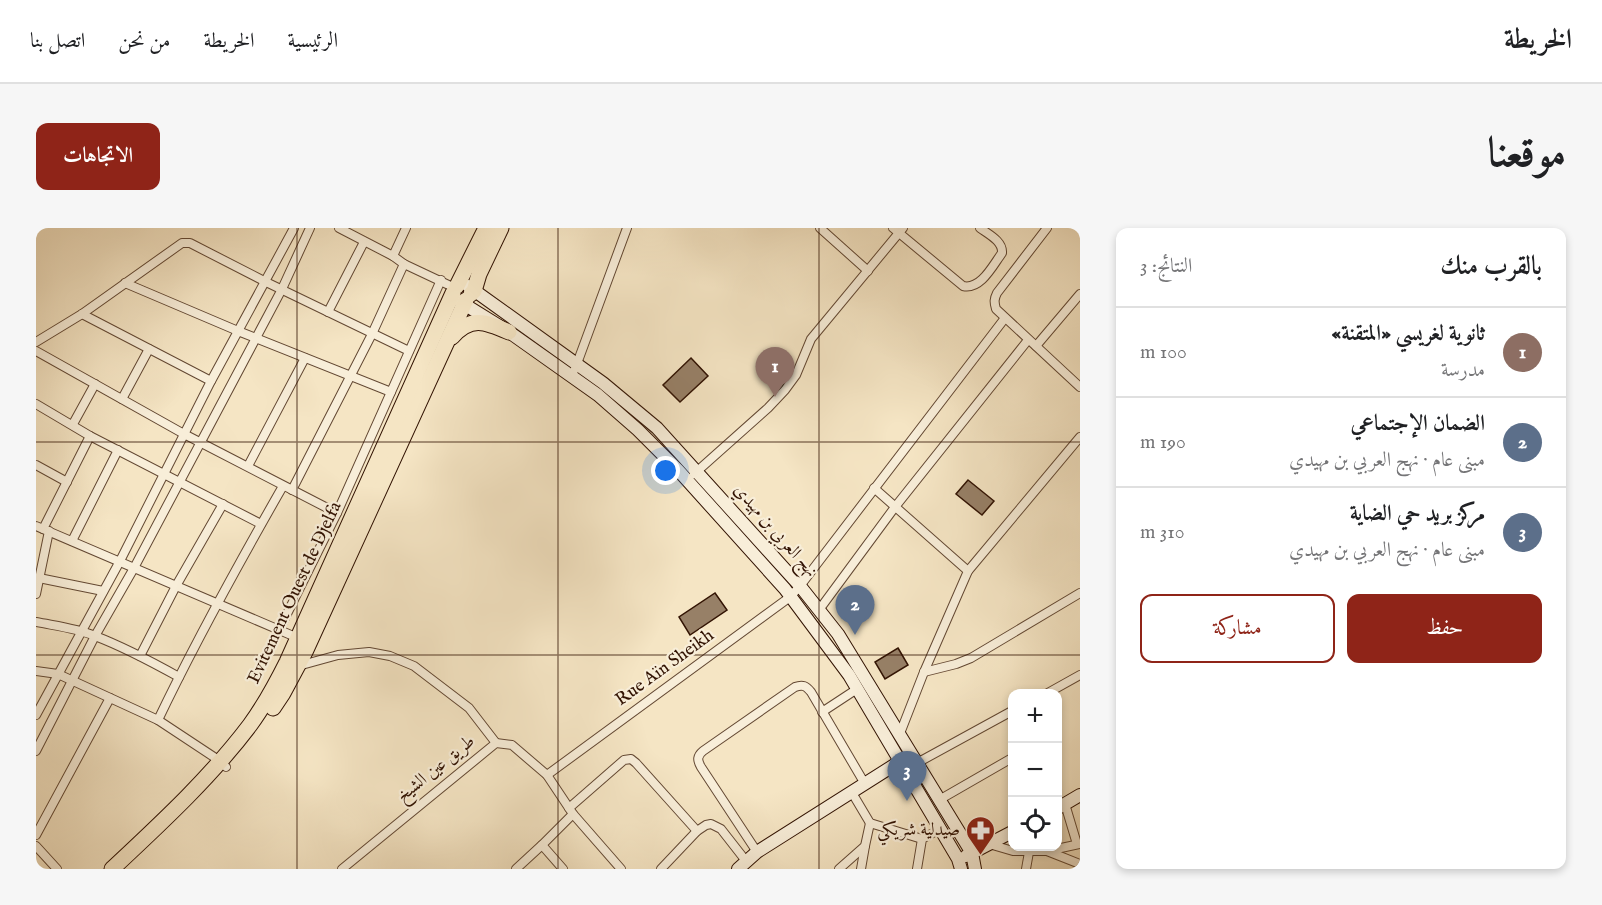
<!DOCTYPE html>
<html lang="ar">
<head>
<meta charset="utf-8">
<style>
  :root { --surface:#fff; --page:#f6f6f6; --text:#202124; --muted:#757577; --line:#e0e0e0; --accent:#8f2418 }
  body { margin:0; font-family:"IM FELL English",Amiri,serif; background:var(--page); color:var(--text); direction:rtl }
  .controls { position:absolute; right:18px; bottom:18px; display:grid; overflow:hidden; border-radius:12px; box-shadow:0 3px 9px #0003 }
  .controls button { width:54px; height:54px; display:grid; place-items:center; padding:0; border:0; border-bottom:2px solid var(--line); background:var(--surface); color:var(--text); font:30px sans-serif }
  .you { position:absolute; left:630px; top:243px; width:21px; height:21px; margin:-15px; border:4px solid #fff; border-radius:50%; background:#1a73e8; box-shadow:0 0 0 9px #1a73e833 }
  .badge { display:grid; place-items:center; width:39px; height:39px; border-radius:50%; background:var(--accent); color:#fff; font-size:20px; font-weight:700 }
  .pin { position:absolute; translate:-50% -50px; filter:drop-shadow(0 2px 3px #0008) }
  .pin::after { content:''; position:absolute; top:32px; width:21px; height:18px; background:inherit; clip-path:polygon(0 0,100% 0,50% 100%) }
  .list { margin:0; padding:0; list-style:none }
  h2 { display:flex; justify-content:space-between; align-items:center; height:78px; margin:0; padding:0 24px; font-size:26px }
  h2 small { font-size:20px; font-weight:400; color:var(--muted) }
  .list li { display:grid; grid-template-columns:39px 1fr auto; gap:18px; align-items:center; box-sizing:border-box; height:90px; padding:0 24px; border-top:2px solid var(--line) }
  .list b { display:block; font-size:22px; white-space:nowrap }
  .list p { margin:0; font-size:20px; white-space:nowrap; color:var(--muted) }
  .list em { font-size:20px; font-style:normal; color:var(--muted) }
  .actions { display:flex; gap:12px; padding:18px 24px }
  .actions a { flex:1; padding:14px 0; border:2px solid var(--accent); border-radius:12px; text-align:center; font-size:21px; color:var(--accent) }
  .actions .main { background:var(--accent); color:#fff }
  .icon { flex:none; width:33px; height:33px; fill:none; stroke:currentColor; stroke-width:2; stroke-linecap:round; stroke-linejoin:round }
  .map { position:relative; flex:none; width:1044px; height:641px; overflow:hidden; direction:ltr; border-radius:12px }
  header { display:flex; align-items:center; gap:36px; box-sizing:border-box; height:84px; padding:0 30px; background:var(--surface); border-bottom:2px solid var(--line) }
  header strong { font-size:28px }
  nav { display:flex; gap:33px; margin-inline-start:auto; font-size:21px }
  .intro { display:flex; align-items:center; justify-content:space-between; box-sizing:border-box; height:144px; padding:0 36px }
  h1 { margin:0; font-size:42px }
  .button { padding:15px 27px; border-radius:12px; background:var(--accent); color:#fff; font-size:21px; font-weight:700 }
  main { display:flex; gap:36px; padding:0 36px }
  aside { flex:1; background:var(--surface); border-radius:12px; box-shadow:0 3px 9px #0003 }
  .map>svg:first-child { display:block }
  .building { fill:#978067; stroke:#321303; stroke-width:1.5 }
  .lines { fill:none; stroke-linecap:round; stroke-linejoin:round }
  .street-casing { stroke:#634833; stroke-width:10 }
  .secondary-casing { stroke:#321303; stroke-width:14 }
  .highway-casing { stroke:#321303; stroke-width:17 }
  .street { stroke:#f8eed9; stroke-width:8 }
  .secondary { stroke:#f8eed9; stroke-width:12 }
  .highway { stroke:#f5e5c4; stroke-width:15 }
  .grid { fill:none; stroke:#321303; stroke-width:1.5; stroke-opacity:0.55 }
  .labels { text-anchor:middle; dominant-baseline:central; stroke-width:4.5; stroke-linejoin:round; paint-order:stroke }
  .street-label { font-size:18px; fill:#321303; stroke:#f8eed9 }
  .poi-label { font-size:18px; fill:#321303; stroke:#f8eed9; text-anchor:end }
</style>
</head>
<body>
<header>
<strong>الخريطة</strong>
<nav><a>الرئيسية</a><a>الخريطة</a><a>من نحن</a><a>اتصل بنا</a></nav>
</header>
<div class="intro"><h1>موقعنا</h1><a class="button">الاتجاهات</a></div>
<main>
<aside>
<h2>بالقرب منك<small>النتائج: 3</small></h2>
<ul class="list">
<li><span class="badge" style="background:#8d6e63">1</span><div><b>ثانوية لغريسي «المتقنة»</b><p>مدرسة</p></div><em>100 m</em></li>
<li><span class="badge" style="background:#5c6f8a">2</span><div><b>الضمان الإجتماعي</b><p>مبنى عام · نهج العربي بن مهيدي</p></div><em>190 m</em></li>
<li><span class="badge" style="background:#5c6f8a">3</span><div><b>مركز بريد حي الضاية</b><p>مبنى عام · نهج العربي بن مهيدي</p></div><em>310 m</em></li>
</ul>
<div class="actions"><a class="main">حفظ</a><a>مشاركة</a></div>
</aside>
<div class="map">
<svg width="1044" height="641" viewBox="0 0 1044 641">
  <rect width="100%" height="100%" fill="#f5e5c4"/>
  <filter id="stains"><feTurbulence type="fractalNoise" baseFrequency=".00333" numOctaves="4"/><feColorMatrix values="0 0 0 0 .2 0 0 0 0 .09 0 0 0 0 .02 0 0 0 .5 -.17"/></filter>
  <radialGradient id="worn" r=".72"><stop offset=".6" stop-color="#630" stop-opacity="0"/><stop offset="1" stop-color="#630" stop-opacity=".3"/></radialGradient>
  <g class="building">
    <polygon points="655,130 672,148 644,174 627,157"/>
    <polygon points="932,252 958,273 946,287 920,266"/>
    <polygon points="679,365 691,382 654,407 643,389"/>
    <polygon points="862,420 872,437 849,451 839,434"/>
  </g>
  <g class="lines">
    <defs>
      <g id="street">
        <polyline points="303,0 357,28 368,36 419,60"/>
        <polyline points="784,0 832,43"/>
        <path d="M857,0L927,58C945,62 957,37 966,25C967,13 952,6 944,0"/>
        <path d="M1011,0L961,65C958,71 958,74 960,81C988,107 1016,133 1044,159"/>
        <polyline points="357,28 370,0"/>
        <polyline points="89,55 202,103 355,164"/>
        <polyline points="292,84 328,14"/>
        <polyline points="46,86 175,153"/>
        <polyline points="0,114 46,86 146,15 154,15 230,54 373,123"/>
        <polyline points="1000,118 1044,66"/>
        <polyline points="0,123 148,206 301,285"/>
        <polyline points="539,141 591,0"/>
        <polyline points="86,171 113,121"/>
        <polyline points="0,176 54,208 225,296"/>
        <polyline points="37,196 59,156"/>
        <polyline points="0,237 31,254"/>
        <polyline points="212,238 269,130"/>
        <polyline points="658,246 732,180 749,162 760,147 775,111 867,0"/>
        <polyline points="838,260 932,343"/>
        <polyline points="256,262 336,106 368,36"/>
        <polyline points="0,298 262,410"/>
        <polyline points="7,301 54,208"/>
        <polyline points="36,313 82,222"/>
        <polyline points="3,350 67,363"/>
        <polyline points="0,366 13,303"/>
        <polyline points="783,382 859,279 992,112"/>
        <path d="M0,394C20,398 40,400 59,408C88,419 116,434 143,449"/>
        <polyline points="243,402 301,285 405,52"/>
        <polyline points="104,428 140,358 187,276"/>
        <polyline points="262,438 302,427 333,424 354,428 378,438 433,480 460,515"/>
        <polyline points="0,443 22,446 122,492 184,533 190,539"/>
        <polyline points="888,444 920,436 935,430 1044,365"/>
        <polyline points="1010,466 1044,447"/>
        <polyline points="786,484 821,461"/>
        <polyline points="0,487 84,333 175,153 258,0"/>
        <path d="M122,492C160,412 203,335 247,258"/>
        <polyline points="863,508 888,444 932,343 1044,209"/>
        <polyline points="0,523 59,408 98,340 220,110 246,61 274,0"/>
        <polyline points="881,535 976,483"/>
        <polyline points="511,547 754,369 764,358 969,90"/>
        <polyline points="815,563 834,595 886,611"/>
        <polyline points="903,572 976,530"/>
        <polyline points="1029,576 1041,616"/>
        <polyline points="533,580 588,532 595,531 600,535 661,603"/>
        <polyline points="0,607 74,470"/>
        <polyline points="953,616 977,623 1011,623 1044,636"/>
        <polyline points="506,617 527,641"/>
        <polyline points="0,618 21,641"/>
        <polyline points="1011,623 1044,616"/>
        <path d="M721,624L665,539C661,532 661,528 667,523L759,459C767,456 770,458 775,464L829,556"/>
        <polyline points="306,641 460,515 476,517 511,547 537,586 585,641"/>
        <polyline points="480,641 506,617 537,586"/>
        <polyline points="625,641 661,603 670,597 675,596 685,601 710,633"/>
        <polyline points="803,641 829,618 834,595"/>
        <polyline points="825,641 829,618"/>
        <polyline points="881,641 886,611 904,601"/>
        <polyline points="990,641 993,624"/>
      </g>
      <g id="secondary">
        <polyline points="432,58 567,155 621,200 764,358 802,406 936,625 939,641"/>
        <polyline points="423,73 473,104 562,167 602,202 642,242 749,361 813,447 922,631 925,641"/>
        <polyline points="1022,580 1044,567"/>
        <polyline points="930,628 976,604"/>
        <polyline points="702,641 721,624 871,529"/>
      </g>
      <g id="highway">
        <polyline points="421,58 450,0"/>
        <polyline points="435,66 438,63 443,46 465,0"/>
        <path d="M416,109C435,87 450,94 473,104"/>
        <polyline points="237,480 247,465 269,424 430,72"/>
        <path d="M76,641C124,596 174,550 214,497C228,478 240,456 251,434L417,65"/>
      </g>
    </defs>
    <use href="#street" class="street-casing"/>
    <use href="#secondary" class="secondary-casing"/>
    <use href="#highway" class="highway-casing"/>
    <use href="#street" class="street"/>
    <use href="#secondary" class="secondary"/>
    <use href="#highway" class="highway"/>
  </g>
  <path class="grid" d="M261,0V641M522,0V641M783,0V641M0,214H1044M0,427H1044"/>
  <defs>
    <symbol id="pharmacy-pin" viewBox="-11 -11 22 30"><path d="M0 17L-7.5 6A9.5 9.5 0 1 1 7.5 6Z" fill="#8f2418" stroke="#f8eed9"/><path d="M-2-6h4v4h4v4h-4v4h-4v-4h-4v-4h4Z" fill="#fff"/></symbol>
  </defs>
  <g fill-rule="evenodd">
    <use href="#pharmacy-pin" x="928" y="586" width="33" height="45"/>
  </g>
  <g class="labels">
    <g class="street-label">
      <text transform="translate(739 303) rotate(49)">نهج العربي بن مهيدي</text>
      <text transform="translate(259 365) rotate(-65)">Evitement Ouest de Djelfa</text>
      <text transform="translate(629 440) rotate(-36)">Rue Aïn Sheikh</text>
      <text transform="translate(400 541) rotate(-39)">طريق عين الشيخ</text>
    </g>
    <g class="poi-label">
      <text x="924" y="602">صيدلية شريكي</text>
    </g>
  </g>
  <rect width="100%" height="100%" filter="url(#stains)"/>
  <rect width="100%" height="100%" fill="url(#worn)"/>
</svg>
<div class="controls">
<button>+</button>
<button>−</button>
<button><svg class="icon" aria-label="locate" viewBox="0 0 24 24"><circle cx="12" cy="12" r="6"/><path d="M12 2v4M12 18v4M2 12h4M18 12h4"/></svg></button>
</div>
<div class="you"></div>
<div class="pin badge" style="left:739px;top:169px;background:#8d6e63">1</div>
<div class="pin badge" style="left:819px;top:407px;background:#5c6f8a">2</div>
<div class="pin badge" style="left:871px;top:573px;background:#5c6f8a">3</div>
</div>
</main>
</body>
</html>
